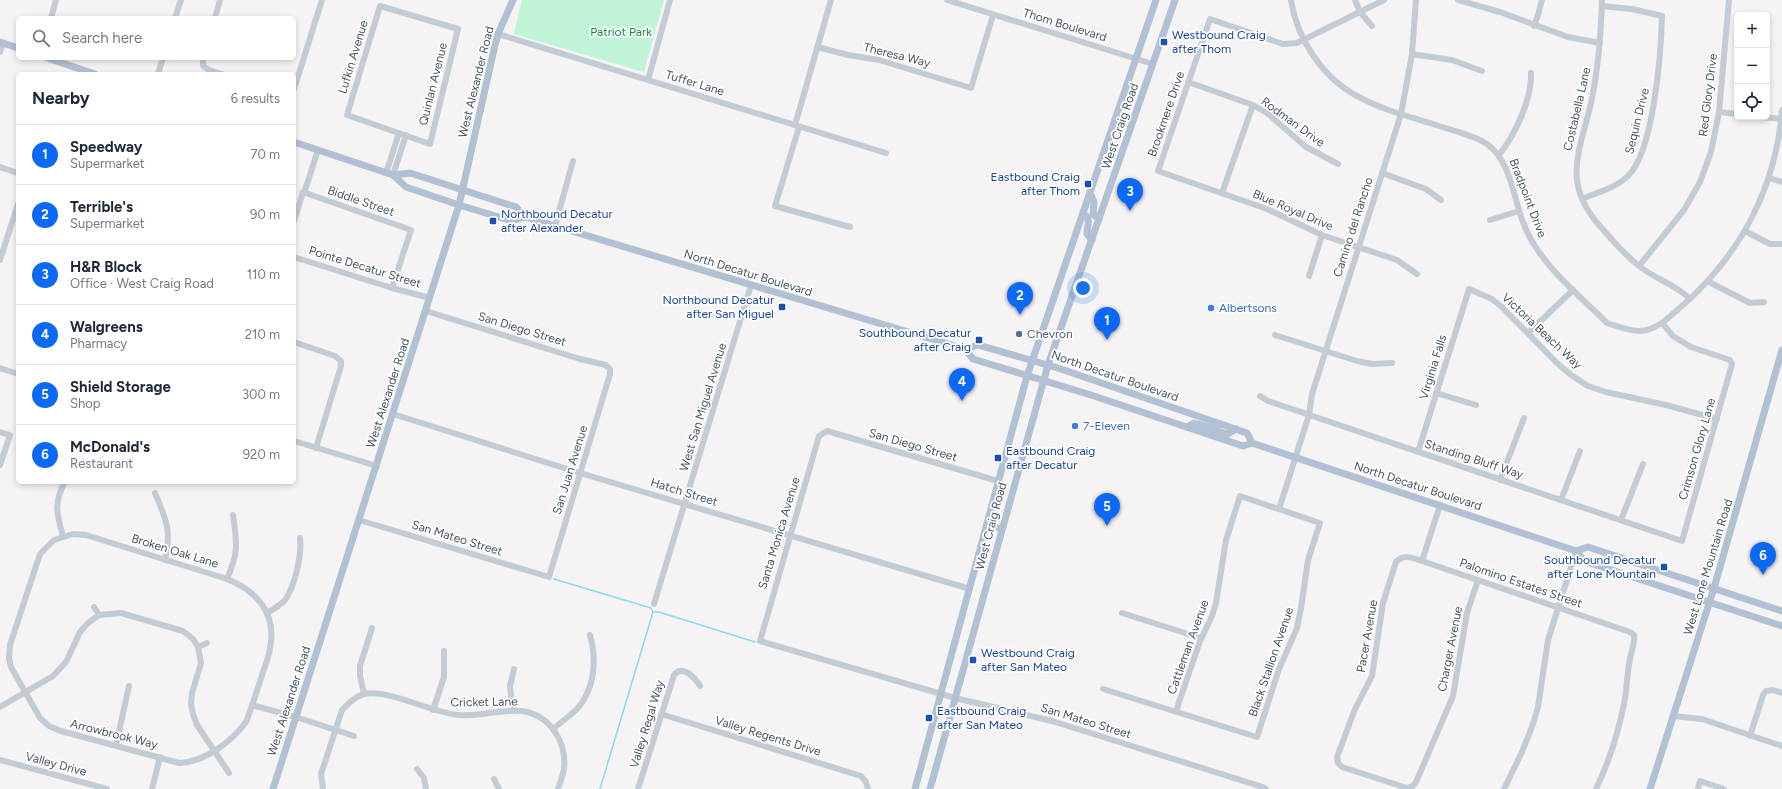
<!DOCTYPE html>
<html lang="en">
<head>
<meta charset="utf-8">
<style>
  :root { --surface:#fff; --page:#f6f6f7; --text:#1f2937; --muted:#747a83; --line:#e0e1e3; --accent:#0c69f5 }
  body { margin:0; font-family:Figtree,sans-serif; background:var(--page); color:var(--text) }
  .controls { position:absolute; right:12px; top:12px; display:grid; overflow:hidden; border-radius:6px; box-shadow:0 2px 6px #0003 }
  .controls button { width:36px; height:36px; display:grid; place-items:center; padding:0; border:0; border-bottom:1px solid var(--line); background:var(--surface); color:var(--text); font:20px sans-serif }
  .you { position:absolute; left:1083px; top:288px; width:14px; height:14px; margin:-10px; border:3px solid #fff; border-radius:50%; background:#1a73e8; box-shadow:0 0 0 6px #1a73e833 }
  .badge { display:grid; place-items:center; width:26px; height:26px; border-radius:50%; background:var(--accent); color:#fff; font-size:13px; font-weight:700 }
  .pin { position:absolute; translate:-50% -33px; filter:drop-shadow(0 1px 2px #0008) }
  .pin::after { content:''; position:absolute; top:21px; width:14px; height:12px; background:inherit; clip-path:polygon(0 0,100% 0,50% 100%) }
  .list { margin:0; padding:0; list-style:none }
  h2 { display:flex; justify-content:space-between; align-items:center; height:52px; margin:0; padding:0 16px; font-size:17px }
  h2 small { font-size:13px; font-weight:400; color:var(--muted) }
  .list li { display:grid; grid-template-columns:26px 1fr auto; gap:12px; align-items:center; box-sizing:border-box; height:60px; padding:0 16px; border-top:1px solid var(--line) }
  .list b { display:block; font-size:15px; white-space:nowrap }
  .list p { margin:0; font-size:13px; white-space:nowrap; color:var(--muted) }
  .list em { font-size:13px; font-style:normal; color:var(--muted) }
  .icon { flex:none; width:22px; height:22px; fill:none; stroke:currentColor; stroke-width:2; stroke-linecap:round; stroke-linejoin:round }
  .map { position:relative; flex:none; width:1782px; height:789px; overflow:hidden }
  .search { position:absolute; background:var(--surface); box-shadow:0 2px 6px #0003; left:16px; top:16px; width:280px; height:44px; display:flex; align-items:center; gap:10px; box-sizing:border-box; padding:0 14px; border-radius:6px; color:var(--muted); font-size:15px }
  .panel { position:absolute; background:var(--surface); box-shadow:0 2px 6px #0003; left:16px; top:72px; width:280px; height:412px; border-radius:6px }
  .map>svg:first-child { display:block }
  .green { fill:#c0f4d6 }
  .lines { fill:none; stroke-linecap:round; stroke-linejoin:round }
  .stream { stroke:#8adaf4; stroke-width:1.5 }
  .minor { stroke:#c3ccd5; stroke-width:6 }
  .major { stroke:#b1c1d3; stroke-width:7 }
  .transit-dot { fill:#1a4fb4; stroke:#fff; stroke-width:1.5 }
  .shop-dot { fill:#3f7fe0; stroke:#fff; stroke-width:1.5 }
  .service-dot { fill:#5c6f8a; stroke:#fff; stroke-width:1.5 }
  .labels { text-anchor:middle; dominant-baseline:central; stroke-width:3.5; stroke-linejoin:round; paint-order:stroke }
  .street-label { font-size:12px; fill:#485562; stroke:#fff }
  .park-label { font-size:12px; fill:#108750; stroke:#fff }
  .transit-label { font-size:12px; fill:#164399; stroke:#fff; text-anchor:start }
  .shop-label { font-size:12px; fill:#366cbe; stroke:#fff; text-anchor:start }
  .service-label { font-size:12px; fill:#4e5e75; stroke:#fff; text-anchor:start }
</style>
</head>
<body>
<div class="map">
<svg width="1782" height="789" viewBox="0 0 1782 789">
  <rect width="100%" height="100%" fill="#f5f3f3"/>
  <polygon class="green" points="522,0 664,0 644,72 514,34"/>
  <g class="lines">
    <g class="stream">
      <polyline points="554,579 651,608 653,612 600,789"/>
      <polyline points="653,612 659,612 755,642"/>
    </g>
    <g class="minor">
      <polyline points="947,0 1153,64"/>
      <path d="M1291,0C1297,39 1322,77 1357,96C1382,110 1412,117 1439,126C1454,131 1474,135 1487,144C1511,161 1513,197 1523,222C1537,262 1578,294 1607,323C1617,326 1629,331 1640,331C1658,330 1670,316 1683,305C1741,254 1776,187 1782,110"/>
      <polyline points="1355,0 1360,12 1372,26"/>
      <polyline points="1384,0 1297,43 1283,44 1210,19 1158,171 1267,209 1322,235 1397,260 1417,274"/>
      <polyline points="1458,0 1500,12 1568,37 1600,43"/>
      <path d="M1602,0C1601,31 1599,62 1593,93C1584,144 1558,179 1599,225C1611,239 1625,255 1639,266C1655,279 1675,284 1690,299"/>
      <polygon points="380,6 458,29 430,144 347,115"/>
      <polyline points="51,18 56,0"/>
      <polyline points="175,18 181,0"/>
      <polyline points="215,18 220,0"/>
      <polyline points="1534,26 1538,15 1542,0"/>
      <polyline points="498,34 886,153"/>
      <polyline points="817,47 848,55 879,60 971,88 993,15"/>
      <polyline points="0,52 3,43"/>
      <polyline points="1412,54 1452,60 1482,71"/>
      <polyline points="203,58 203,66 209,70 222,74"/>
      <polyline points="158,74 163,58"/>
      <polyline points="648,80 670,0"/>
      <polyline points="1188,82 1253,105 1267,113 1306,147 1338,164"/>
      <polyline points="294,89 322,0"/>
      <polyline points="1719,112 1737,114"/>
      <polyline points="1761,117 1782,119"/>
      <polyline points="795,125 831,0"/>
      <polyline points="799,127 775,206 850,227"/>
      <path d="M1499,155C1515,135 1532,99 1531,73"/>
      <polyline points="0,167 18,173"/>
      <polyline points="386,173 399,133"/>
      <polyline points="1382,173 1426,189 1441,200"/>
      <polyline points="393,175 406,135"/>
      <polyline points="1769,178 1782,182"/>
      <polyline points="304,193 318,150"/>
      <polyline points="1222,193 1253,105"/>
      <path d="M1582,199C1598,192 1616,188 1628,176C1654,151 1661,52 1662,16L1632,9L1602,6"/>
      <polyline points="1490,220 1519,211"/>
      <polyline points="294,221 303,192 411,230 392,288"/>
      <polyline points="555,226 573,161"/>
      <polyline points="1745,231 1770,244 1782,244"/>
      <polyline points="294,257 392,288 430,298"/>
      <polyline points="0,260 18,204"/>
      <polyline points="1639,266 1684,210 1700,182 1711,152 1719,112 1729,0"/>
      <polyline points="1309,276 1322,235"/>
      <polyline points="1709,282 1750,303 1764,302"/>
      <polyline points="1528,333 1573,290"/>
      <polyline points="1275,335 1357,361 1372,364 1392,363"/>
      <polyline points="294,342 335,356 341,361 341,366 316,448"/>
      <polyline points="0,368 18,374"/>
      <polyline points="1436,393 1476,405"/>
      <polyline points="1260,396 1268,401 1682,541 1732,364 1730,360 1691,347 1673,336 1662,323"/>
      <polyline points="393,414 580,473 970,589"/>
      <polyline points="0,432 10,435 0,465"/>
      <polyline points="294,441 377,466"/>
      <polyline points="1418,452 1469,289 1492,299 1502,307 1557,363 1571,375 1588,386 1606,392 1666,405 1717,419"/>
      <polyline points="1500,480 1524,418"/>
      <polyline points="998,481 827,431 819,436 760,641 955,698 1052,721 1263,787 1266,789"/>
      <path d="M155,493C166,519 172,531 165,560"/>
      <polyline points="1561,500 1580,451"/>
      <polyline points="1279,509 1309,415 1312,394 1401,114 1412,54 1416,0"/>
      <polyline points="359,520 549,577 610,374 610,369 606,365 580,359 426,311"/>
      <polyline points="1621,520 1643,464"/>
      <path d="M73,534L86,535L227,579C257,591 277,614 270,648C269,657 265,666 262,675C257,691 252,707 246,722C231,742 205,762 179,763L61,731L49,726L40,718L11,667L9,658L10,645L40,554L54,540Z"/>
      <path d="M63,536C57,515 53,503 65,482"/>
      <polyline points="1422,561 1440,505"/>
      <path d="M227,579C239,551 237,544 233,515"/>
      <path d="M1478,580L1467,613L1453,696L1416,782L1413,786L1407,788L1342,767L1338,763L1337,757L1355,709L1372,676L1383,603L1396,562C1404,553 1412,558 1422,561L1630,632L1634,635C1635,644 1631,651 1630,659C1627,672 1627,686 1625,699C1619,730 1610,760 1596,789"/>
      <polyline points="654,604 751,285"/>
      <polyline points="94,607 99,615"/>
      <path d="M267,613C273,609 280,606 285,600C295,586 302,555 300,538"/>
      <polyline points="1122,613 1201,638"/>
      <polyline points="198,647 207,643"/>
      <polyline points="1103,689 1257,737 1279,669 1297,628 1301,608 1308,560 1320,523 1240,496 1226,540 1216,603 1212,616 1200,641 1176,711"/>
      <polyline points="364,694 360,676 360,666 372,628"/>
      <polyline points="252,705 296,717 354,736"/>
      <polyline points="0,707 53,676 66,662 80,632 88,623 99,615 121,613 183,631 193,639 198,647 201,663 192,693 191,704 193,714 197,725 229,773"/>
      <polyline points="433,710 444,677 444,651"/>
      <polyline points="513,711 510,686 514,669"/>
      <polyline points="661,714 861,776 866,782 868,789"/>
      <polyline points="1673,716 1702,719 1782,746"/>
      <path d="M553,729C561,722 570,716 577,709C595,689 597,659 590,635"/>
      <polyline points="1750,736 1763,695 1766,691 1773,690 1782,693"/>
      <polyline points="116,745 129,686"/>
      <polyline points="0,760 107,789"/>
      <polyline points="417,769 424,778 426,789"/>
      <polyline points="494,779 499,789"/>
      <polyline points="152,789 160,757"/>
      <path d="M323,789L321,774L342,710C348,704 355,696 364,694C388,689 430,712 458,715C479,717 501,709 522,711C550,715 567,742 564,769C563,775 560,783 558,789"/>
      <path d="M638,789L674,675C683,664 695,678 700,686"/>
      <polyline points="1504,789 1522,752 1533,724 1538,707 1548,640 1576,551"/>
      <polyline points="1698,789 1700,781 1724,789"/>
    </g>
    <g class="major">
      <polyline points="0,42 18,48"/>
      <polyline points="47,58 95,74"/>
      <polyline points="294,142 393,175 406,187 459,205 512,221 525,217 965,349 973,359 1091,395 1243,446 1252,443 1576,551 1584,561 1782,626"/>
      <polyline points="393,175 410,173 516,207 525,217"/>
      <polyline points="1090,193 1094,202 1093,214 1099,219"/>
      <path d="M1083,213C1092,220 1087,224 1087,234L1092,240"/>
      <polyline points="965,349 978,345 1058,368 1247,433 1252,443"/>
      <polyline points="1187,427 1194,423 1208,427 1220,424"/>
      <polyline points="1208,431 1215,430 1228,434 1236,429"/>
      <polyline points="987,524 1002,529"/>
      <polyline points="1576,551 1588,547 1782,611"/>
      <polyline points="273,789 459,205 495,45 498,34 513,0"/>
      <polyline points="915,789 1027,376 1156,0"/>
      <polyline points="930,789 1048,365 1175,0"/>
      <polyline points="1650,789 1714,588 1782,350"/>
    </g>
  </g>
  <g class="transit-dot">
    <rect x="1160" y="38" width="8" height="8" rx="2"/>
    <rect x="1084" y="180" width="8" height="8" rx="2"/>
    <rect x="489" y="217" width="8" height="8" rx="2"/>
    <rect x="778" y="303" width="8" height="8" rx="2"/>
    <rect x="975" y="336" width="8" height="8" rx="2"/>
    <rect x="994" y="454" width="8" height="8" rx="2"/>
    <rect x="1660" y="563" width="8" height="8" rx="2"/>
    <rect x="969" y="656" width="8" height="8" rx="2"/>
    <rect x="925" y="714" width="8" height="8" rx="2"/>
  </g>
  <g class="shop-dot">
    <circle cx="1211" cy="308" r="4"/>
    <circle cx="1075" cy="426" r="4"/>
  </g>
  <circle class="service-dot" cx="1019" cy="334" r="4"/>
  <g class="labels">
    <g class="street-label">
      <text transform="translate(1065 25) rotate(17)">Thom Boulevard</text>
      <text transform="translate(897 55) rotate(14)">Theresa Way</text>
      <text transform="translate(353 57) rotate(-73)">Lufkin Avenue</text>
      <text transform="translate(476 82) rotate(-76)">West Alexander Road</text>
      <text transform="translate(695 83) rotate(17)">Tuffer Lane</text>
      <text transform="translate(433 84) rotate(-76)">Quinlan Avenue</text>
      <text transform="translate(1708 95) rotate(-83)">Red Glory Drive</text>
      <text transform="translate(1577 109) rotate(-77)">Costabella Lane</text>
      <text transform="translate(1166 114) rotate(-71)">Brookmere Drive</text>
      <text transform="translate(1637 121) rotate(-76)">Sequin Drive</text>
      <text transform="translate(1293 122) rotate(36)">Rodman Drive</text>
      <text transform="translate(1120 126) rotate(-71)">West Craig Road</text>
      <text transform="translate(1528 198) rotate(69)">Bradpoint Drive</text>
      <text transform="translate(361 201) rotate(19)">Biddle Street</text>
      <text transform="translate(1293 210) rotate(23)">Blue Royal Drive</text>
      <text transform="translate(1353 227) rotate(-72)">Camino del Rancho</text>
      <text transform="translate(365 267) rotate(17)">Pointe Decatur Street</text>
      <text transform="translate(748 273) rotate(17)">North Decatur Boulevard</text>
      <text transform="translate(522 329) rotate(17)">San Diego Street</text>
      <text transform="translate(1542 331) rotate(43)">Victoria Beach Way</text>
      <text transform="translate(1433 367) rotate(-73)">Virginia Falls</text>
      <text transform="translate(1115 376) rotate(19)">North Decatur Boulevard</text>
      <text transform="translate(388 393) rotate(-72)">West Alexander Road</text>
      <text transform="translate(703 407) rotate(-73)">West San Miguel Avenue</text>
      <text transform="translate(913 445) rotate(16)">San Diego Street</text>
      <text transform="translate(1697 449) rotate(-74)">Crimson Glory Lane</text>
      <text transform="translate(1474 459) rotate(18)">Standing Bluff Way</text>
      <text transform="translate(570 470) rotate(-73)">San Juan Avenue</text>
      <text transform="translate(1418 486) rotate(18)">North Decatur Boulevard</text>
      <text transform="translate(684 492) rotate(17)">Hatch Street</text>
      <text transform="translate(991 526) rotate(-75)">West Craig Road</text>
      <text transform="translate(779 533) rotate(-73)">Santa Monica Avenue</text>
      <text transform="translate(457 538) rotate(17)">San Mateo Street</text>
      <text transform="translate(175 551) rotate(17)">Broken Oak Lane</text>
      <text transform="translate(1708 567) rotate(-73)">West Lone Mountain Road</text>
      <text transform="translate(1521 583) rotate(19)">Palomino Estates Street</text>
      <text transform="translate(1367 636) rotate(-80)">Pacer Avenue</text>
      <text transform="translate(1188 647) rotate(-70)">Cattleman Avenue</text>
      <text transform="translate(1450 649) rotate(-79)">Charger Avenue</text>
      <text transform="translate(1271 662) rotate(-71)">Black Stallion Avenue</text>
      <text transform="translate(289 701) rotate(-72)">West Alexander Road</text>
      <text transform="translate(484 702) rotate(-1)">Cricket Lane</text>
      <text transform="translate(1086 721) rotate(17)">San Mateo Street</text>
      <text transform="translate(647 724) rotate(-73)">Valley Regal Way</text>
      <text transform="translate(114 734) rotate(14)">Arrowbrook Way</text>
      <text transform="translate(768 736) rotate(17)">Valley Regents Drive</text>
      <text transform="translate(56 764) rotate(15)">Valley Drive</text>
    </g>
    <g class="park-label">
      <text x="621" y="32">Patriot Park</text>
    </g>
    <g class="transit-label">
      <text x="1172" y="35">Westbound Craig<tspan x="1172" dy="14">after Thom</tspan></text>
      <text x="1080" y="177" text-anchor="end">Eastbound Craig<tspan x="1080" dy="14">after Thom</tspan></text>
      <text x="501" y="214">Northbound Decatur<tspan x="501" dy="14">after Alexander</tspan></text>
      <text x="774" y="300" text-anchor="end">Northbound Decatur<tspan x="774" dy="14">after San Miguel</tspan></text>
      <text x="971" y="333" text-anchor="end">Southbound Decatur<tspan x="971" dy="14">after Craig</tspan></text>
      <text x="1006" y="451">Eastbound Craig<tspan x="1006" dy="14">after Decatur</tspan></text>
      <text x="1656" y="560" text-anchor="end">Southbound Decatur<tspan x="1656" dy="14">after Lone Mountain</tspan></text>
      <text x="981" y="653">Westbound Craig<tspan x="981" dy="14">after San Mateo</tspan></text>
      <text x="937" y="711">Eastbound Craig<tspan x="937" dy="14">after San Mateo</tspan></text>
    </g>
    <g class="shop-label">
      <text x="1219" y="308">Albertsons</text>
      <text x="1083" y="426">7-Eleven</text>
    </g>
    <g class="service-label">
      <text x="1027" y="334">Chevron</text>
    </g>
  </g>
</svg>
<div class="controls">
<button>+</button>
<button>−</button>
<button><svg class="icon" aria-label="locate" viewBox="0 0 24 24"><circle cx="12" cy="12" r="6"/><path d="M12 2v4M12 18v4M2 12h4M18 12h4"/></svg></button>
</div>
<div class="you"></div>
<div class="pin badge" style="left:1107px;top:340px">1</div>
<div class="pin badge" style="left:1020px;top:315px">2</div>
<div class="pin badge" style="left:1130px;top:211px">3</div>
<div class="pin badge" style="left:962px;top:401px">4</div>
<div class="pin badge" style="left:1107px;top:526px">5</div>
<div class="pin badge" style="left:1763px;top:575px">6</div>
<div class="search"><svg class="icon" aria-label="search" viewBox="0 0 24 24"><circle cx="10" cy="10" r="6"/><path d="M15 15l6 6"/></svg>Search here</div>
<section class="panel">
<h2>Nearby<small>6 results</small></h2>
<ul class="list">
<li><span class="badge">1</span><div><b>Speedway</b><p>Supermarket</p></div><em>70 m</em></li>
<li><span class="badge">2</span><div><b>Terrible's</b><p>Supermarket</p></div><em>90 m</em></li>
<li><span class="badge">3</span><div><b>H&amp;R Block</b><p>Office · West Craig Road</p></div><em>110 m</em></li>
<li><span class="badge">4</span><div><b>Walgreens</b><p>Pharmacy</p></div><em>210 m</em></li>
<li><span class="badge">5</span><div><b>Shield Storage</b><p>Shop</p></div><em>300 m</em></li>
<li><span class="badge">6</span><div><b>McDonald's</b><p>Restaurant</p></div><em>920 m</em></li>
</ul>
</section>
</div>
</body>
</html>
